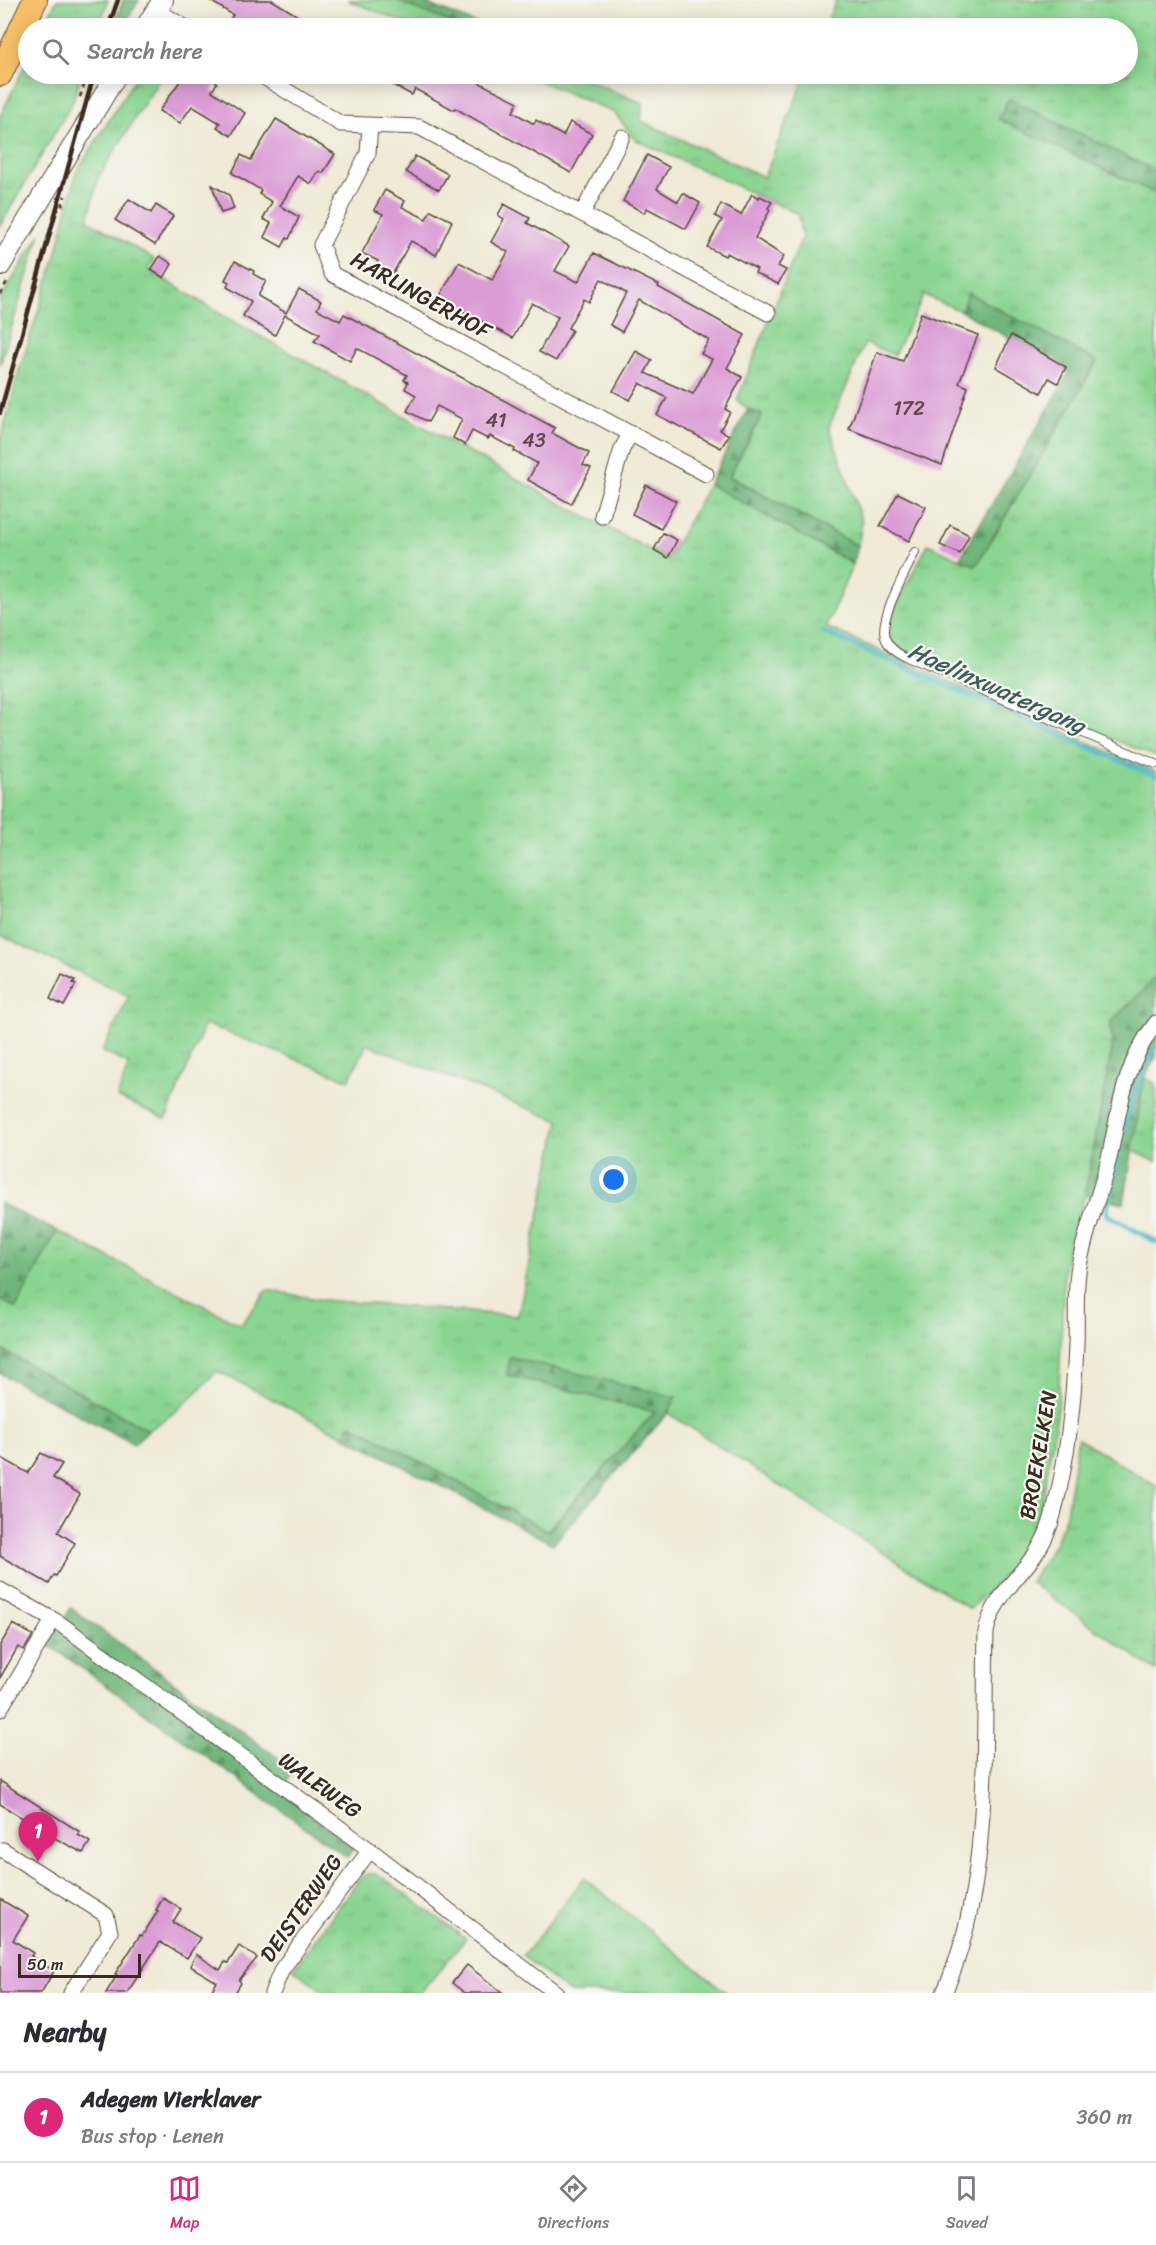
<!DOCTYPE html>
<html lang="en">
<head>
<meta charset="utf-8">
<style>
  :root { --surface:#fff; --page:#f7f7f7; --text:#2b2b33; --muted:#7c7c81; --line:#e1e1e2; --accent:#db2777 }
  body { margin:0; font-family:Sriracha,sans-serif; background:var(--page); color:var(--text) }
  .scale { position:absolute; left:18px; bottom:15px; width:123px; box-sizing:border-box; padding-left:6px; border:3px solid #3b2a1e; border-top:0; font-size:16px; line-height:21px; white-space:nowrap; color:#3b2a1e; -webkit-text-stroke:4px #f6f6f2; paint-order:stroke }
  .you { position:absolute; left:614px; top:1180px; width:21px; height:21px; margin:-15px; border:4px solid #fff; border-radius:50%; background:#1a73e8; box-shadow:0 0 0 9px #1a73e833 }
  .badge { display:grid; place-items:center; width:39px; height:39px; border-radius:50%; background:var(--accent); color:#fff; font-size:20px; font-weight:700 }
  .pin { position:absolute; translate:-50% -50px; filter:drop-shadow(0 2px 3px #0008) }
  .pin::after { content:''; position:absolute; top:32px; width:21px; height:18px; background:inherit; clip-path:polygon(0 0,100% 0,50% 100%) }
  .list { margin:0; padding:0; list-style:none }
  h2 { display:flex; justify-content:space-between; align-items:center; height:78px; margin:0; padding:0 24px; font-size:26px }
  h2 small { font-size:20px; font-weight:400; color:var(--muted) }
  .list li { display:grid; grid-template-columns:39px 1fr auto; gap:18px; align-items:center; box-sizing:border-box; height:90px; padding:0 24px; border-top:2px solid var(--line) }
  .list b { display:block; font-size:22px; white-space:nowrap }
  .list p { margin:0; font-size:20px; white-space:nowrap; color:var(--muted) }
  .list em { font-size:20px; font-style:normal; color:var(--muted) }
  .icon { flex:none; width:33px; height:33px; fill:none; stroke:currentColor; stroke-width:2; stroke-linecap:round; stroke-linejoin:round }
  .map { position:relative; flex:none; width:1156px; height:1993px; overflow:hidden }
  .search { position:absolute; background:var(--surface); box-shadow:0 3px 15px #0003; left:18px; right:18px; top:18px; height:66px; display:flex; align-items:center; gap:15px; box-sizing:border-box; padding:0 21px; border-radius:33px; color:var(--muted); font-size:22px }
  .sheet { height:168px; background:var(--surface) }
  nav { display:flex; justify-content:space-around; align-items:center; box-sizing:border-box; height:84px; border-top:2px solid var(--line); background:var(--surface); font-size:16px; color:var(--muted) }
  nav a { display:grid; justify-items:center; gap:3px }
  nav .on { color:var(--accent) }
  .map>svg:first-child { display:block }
  .grass { fill:url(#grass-tufts); stroke:#638058; stroke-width:1.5 }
  .forest { fill:url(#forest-firs); stroke:#56704d; stroke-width:1.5 }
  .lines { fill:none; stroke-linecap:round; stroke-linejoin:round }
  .stream { stroke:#4bb8c6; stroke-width:5 }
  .building { fill:#db9cd6 }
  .service-casing { stroke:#56473a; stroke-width:10 }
  .minor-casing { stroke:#56473a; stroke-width:17 }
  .tertiary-casing { stroke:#56473a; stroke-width:22 }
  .primary-casing { stroke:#56473a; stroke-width:26 }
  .path { stroke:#56473a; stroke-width:3; stroke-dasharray:4.5 4.5; stroke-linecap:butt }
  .service { stroke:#fff; stroke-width:8 }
  .minor { stroke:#fff; stroke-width:15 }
  .tertiary { stroke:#fff; stroke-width:20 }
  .primary { stroke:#f6c06b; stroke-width:24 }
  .rail { stroke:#3b2a1e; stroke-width:4.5 }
  .labels { text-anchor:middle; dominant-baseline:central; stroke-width:4.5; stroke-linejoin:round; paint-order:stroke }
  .number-label { font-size:20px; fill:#63464c }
  .street-label { font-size:22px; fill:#3b2a1e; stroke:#f6f6f2 }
  .water-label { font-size:24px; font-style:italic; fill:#415c59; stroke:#f6f6f2 }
</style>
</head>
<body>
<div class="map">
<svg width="1156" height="1993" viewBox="0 0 1156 1993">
  <defs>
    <pattern id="grass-tufts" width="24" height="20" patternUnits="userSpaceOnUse" patternTransform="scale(1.5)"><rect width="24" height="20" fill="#8bd592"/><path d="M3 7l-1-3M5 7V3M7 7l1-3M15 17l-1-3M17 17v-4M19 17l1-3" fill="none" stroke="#79b77d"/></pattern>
    <pattern id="forest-firs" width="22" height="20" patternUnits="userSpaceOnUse" patternTransform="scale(1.5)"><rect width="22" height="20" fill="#70b67c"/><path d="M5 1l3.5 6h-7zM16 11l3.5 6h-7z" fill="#5d9465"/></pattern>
  </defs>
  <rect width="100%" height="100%" fill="#f6f6f2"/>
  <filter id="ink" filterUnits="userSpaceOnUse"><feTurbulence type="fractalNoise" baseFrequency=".0167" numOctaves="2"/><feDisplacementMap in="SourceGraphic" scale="12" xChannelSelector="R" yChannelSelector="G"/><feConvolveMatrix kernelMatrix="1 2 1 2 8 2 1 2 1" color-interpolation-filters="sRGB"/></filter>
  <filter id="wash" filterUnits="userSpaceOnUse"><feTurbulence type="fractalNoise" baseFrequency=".008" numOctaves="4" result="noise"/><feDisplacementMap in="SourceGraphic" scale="24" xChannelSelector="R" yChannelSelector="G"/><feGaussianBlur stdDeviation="1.35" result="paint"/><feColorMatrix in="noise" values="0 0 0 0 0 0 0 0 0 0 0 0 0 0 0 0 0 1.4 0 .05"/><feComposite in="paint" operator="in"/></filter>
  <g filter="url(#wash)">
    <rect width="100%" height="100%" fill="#f0ead6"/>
    <g class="grass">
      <polygon points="57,0 108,0 98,28 43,28"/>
      <polygon points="347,0 395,0 464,28 418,28"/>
      <path d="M836,0H1156V757L911,656C903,651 890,644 889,634C886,616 919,563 928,544L976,566L1097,362L968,294L961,311L924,295L894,355L865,343L829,427L862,522L858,546L729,476L762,415L748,409L737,400L802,237L798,214L634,139L615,113L523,74H573L643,103L641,121L764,177L806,74H1128V28H825Z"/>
      <polygon points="28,59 28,74 82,74 71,105 0,226 0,117"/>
      <path d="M138,74H163L99,176L88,220L154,259L149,270L224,316L564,505L668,559L709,484L853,564L826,627L1156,772V975L1143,991L1111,1021L1112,1049L1085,1195L1071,1234L1064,1272L1058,1409L1041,1508L1023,1550L996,1584L970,1609L668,1413L675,1397L510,1358L508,1375L655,1412L547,1531L351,1424L344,1436L217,1371C196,1394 176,1414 148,1430L0,1349V1300L16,1308L57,1231L241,1325L267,1290L323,1300L518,1316L559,1121L367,1044L349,1080L205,1024L166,1119L117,1097L129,1064L102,1052L129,996L0,935V443L18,374L56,256L76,173Z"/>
      <polygon points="40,234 0,365 0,300"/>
      <polygon points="1144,1078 1156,1084 1156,1162 1131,1149"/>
      <polygon points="1078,1438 1156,1486 1156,1671 1030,1582 1055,1543 1066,1515"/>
      <polygon points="368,1874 378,1874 466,1939 420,1993 326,1993 293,1969 358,1881"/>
      <polygon points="584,1878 727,1993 570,1993 523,1956"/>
    </g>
    <g class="forest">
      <polygon points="123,0 139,0 122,28 113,28"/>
      <polygon points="401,0 417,0 488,28 464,28 400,2"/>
      <polygon points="1009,99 1156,171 1156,194 998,119"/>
      <polygon points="968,293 1097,361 976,566 960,558 1070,372 961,311"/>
      <polygon points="748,409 762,415 729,477 858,546 853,564 709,484"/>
      <polygon points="1156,975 1156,1057 1144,1078 1124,1203 1085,1195 1112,1049 1111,1021 1143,991"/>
      <polygon points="0,1203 57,1231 16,1308 0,1300"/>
      <polygon points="0,1349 148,1430 134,1444 0,1373"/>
      <polygon points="510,1357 676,1397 668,1413 553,1544 344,1436 351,1424 548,1531 655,1412 507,1375"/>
      <polygon points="71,1608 295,1770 280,1791 354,1848 347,1857 48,1644"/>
    </g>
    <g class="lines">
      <g class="stream">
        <polyline points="824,632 1156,776"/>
        <path d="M1156,1048C1125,1097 1118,1158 1106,1214L1156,1242"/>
      </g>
    </g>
    <g id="blocks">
      <g class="building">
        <polygon points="209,0 272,0 298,16 290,28 245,28 230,19 233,15"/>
        <polygon points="185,74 203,74 211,78 217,83 212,91 245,113 231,136 217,127 220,123 192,106 180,123 159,111"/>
        <polygon points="371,74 462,74 518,102 513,112 534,124 536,120 563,136 570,122 592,134 571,173 455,108 454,110 415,89 412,95"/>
        <polygon points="276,119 335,154 323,173 319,171 311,184 298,176 280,206 299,217 289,239 287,238 282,247 264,237 271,223 263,219 272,202 259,194 261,190 232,173 241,155 251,160"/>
        <polygon points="647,155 669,167 657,189 678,202 683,193 700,203 686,229 647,208 644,213 623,201"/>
        <polygon points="415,156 448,174 439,190 406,172"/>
        <polygon points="212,185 229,195 234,209 221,213"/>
        <polygon points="385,190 405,201 402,207 426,219 431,210 452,221 436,255 411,241 393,273 377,264 378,261 362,253 383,214 374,210"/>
        <polygon points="752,194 759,198 760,196 772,202 768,208 770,210 755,238 784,256 778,266 786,270 778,284 755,273 757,269 727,253 725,256 707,247 722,220 715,216 721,204 741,215"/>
        <polygon points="129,199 151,213 156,205 173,216 155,245 115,220"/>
        <polygon points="504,204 530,218 527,223 569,246 555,271 578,282 594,253 659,285 658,287 745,335 727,368 742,377 725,409 730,412 720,430 729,435 721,448 657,415 667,398 640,383 630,400 613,391 636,351 652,360 645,373 693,394 712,359 701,354 709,340 639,300 622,332 610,325 626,293 601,279 589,302 584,299 568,328 572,330 556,361 539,352 558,317 532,303 513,338 439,298 459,262 492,280 508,252 491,242 504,219 498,215"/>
        <polygon points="160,256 172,264 164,278 151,270"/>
        <polygon points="235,261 254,271 253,274 266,281 258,296 286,313 299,289 321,301 317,309 340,321 344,314 555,428 552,433 589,453 583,465 591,468 571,504 528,480 537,463 514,451 515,449 490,436 488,439 472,431 465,445 453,438 462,419 437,406 428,422 407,411 416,395 405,389 408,382 404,380 407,375 357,348 350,361 314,341 320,334 285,315 275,335 243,316 251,301 227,287 229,282 225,280"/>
        <polygon points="921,313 978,335 959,383 968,387 942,465 849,429 877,352 903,361"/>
        <polygon points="1011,335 1066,367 1058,383 1049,378 1041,393 996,367"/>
        <polygon points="646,485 676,501 661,529 632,514"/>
        <polygon points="898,493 926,507 909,541 880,526"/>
        <polygon points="950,525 969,535 960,554 940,545"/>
        <polygon points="663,533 677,540 668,558 654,550"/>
        <polygon points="62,974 75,980 73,983 76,984 64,1006 50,999"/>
        <polygon points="41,1453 62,1464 53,1478 80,1494 58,1532 75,1543 56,1576 54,1575 49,1584 0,1556 0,1457 28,1473"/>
        <polygon points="13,1624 33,1635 24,1650 18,1647 0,1678 0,1645"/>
        <polygon points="0,1781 80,1832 78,1835 90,1842 83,1853 51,1836 0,1804"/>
        <polygon points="163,1898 181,1909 173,1922 200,1938 187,1958 160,1942 127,1993 106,1993 117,1975 115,1974 140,1935 142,1936 158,1911 156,1910"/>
        <polygon points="0,1899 28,1916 13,1940 33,1953 31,1956 54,1971 41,1993 0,1993"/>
        <polygon points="239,1946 257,1958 239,1980 241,1983 235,1993 210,1993 217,1982 190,1966 196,1954 220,1970 225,1962 228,1963"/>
        <polygon points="467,1965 503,1993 465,1993 452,1983"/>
      </g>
    </g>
  </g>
  <g filter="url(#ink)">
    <use href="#blocks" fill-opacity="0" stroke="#56473a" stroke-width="1.5"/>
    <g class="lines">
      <defs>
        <path id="service" d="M915,552C907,570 876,622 886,640C891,650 900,655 911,660L1156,764"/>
        <g id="minor">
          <polyline points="156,10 186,28"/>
          <polyline points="259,74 341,124 419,127 768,313"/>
          <polyline points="370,126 368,153 321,245 332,274 706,474"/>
          <polyline points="583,212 622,137"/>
          <polyline points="602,516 622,449 630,434"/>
          <polyline points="0,1590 59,1623 370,1850 556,1993"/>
          <polyline points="0,1709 53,1620"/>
          <polyline points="3,1850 106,1915 110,1932 71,1993"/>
          <polyline points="272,1993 282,1969 370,1850"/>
          <path d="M944,1993C992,1887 983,1747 986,1632C992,1601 1015,1581 1034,1556C1045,1541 1051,1525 1055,1507C1068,1455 1074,1399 1076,1345C1077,1321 1075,1296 1078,1272C1084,1232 1101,1194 1110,1154C1120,1106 1125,1063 1156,1023"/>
        </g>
        <g id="tertiary">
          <polyline points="145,28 163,0"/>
          <polyline points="0,266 117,74"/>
        </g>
        <polyline id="primary" points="0,74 35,0"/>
      </defs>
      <use href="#service" class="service-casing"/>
      <use href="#minor" class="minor-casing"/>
      <use href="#tertiary" class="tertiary-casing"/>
      <use href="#primary" class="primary-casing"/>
      <g class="path">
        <polyline points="80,97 87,76 93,74"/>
        <polyline points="55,211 61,209 65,196"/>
        <polyline points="0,294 7,282"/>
      </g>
      <use href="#service" class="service"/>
      <use href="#minor" class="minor"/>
      <use href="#tertiary" class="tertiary"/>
      <use href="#primary" class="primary"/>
      <g class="rail">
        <polyline points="108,28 118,0"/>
        <polyline points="0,413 94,74"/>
      </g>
    </g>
  </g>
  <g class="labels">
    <g class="number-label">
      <text x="909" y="408">172</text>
      <text x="496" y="420">41</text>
      <text x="534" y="440">43</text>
    </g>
    <g class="street-label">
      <text transform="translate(421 295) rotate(29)">HARLINGERHOF</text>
      <text transform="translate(1038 1455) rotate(-80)">BROEKELKEN</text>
      <text transform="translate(320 1785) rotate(36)">WALEWEG</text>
      <text transform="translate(301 1908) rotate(-55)">DEISTERWEG</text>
    </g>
    <g class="water-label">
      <text transform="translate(997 688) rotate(24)">Haelinxwatergang</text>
    </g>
  </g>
</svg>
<div class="scale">50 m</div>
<div class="you"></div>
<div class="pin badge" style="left:38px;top:1862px">1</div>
<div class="search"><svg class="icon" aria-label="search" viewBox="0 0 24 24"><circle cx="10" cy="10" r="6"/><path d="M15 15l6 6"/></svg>Search here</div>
</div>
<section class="sheet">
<h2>Nearby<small></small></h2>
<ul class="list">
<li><span class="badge">1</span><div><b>Adegem Vierklaver</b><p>Bus stop · Lenen</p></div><em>360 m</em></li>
</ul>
</section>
<nav>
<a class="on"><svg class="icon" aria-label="map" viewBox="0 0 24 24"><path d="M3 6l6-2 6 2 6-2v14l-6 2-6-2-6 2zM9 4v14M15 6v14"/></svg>Map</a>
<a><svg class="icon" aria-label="directions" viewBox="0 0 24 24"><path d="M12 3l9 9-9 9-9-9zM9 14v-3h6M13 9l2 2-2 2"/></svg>Directions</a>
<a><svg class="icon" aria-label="saved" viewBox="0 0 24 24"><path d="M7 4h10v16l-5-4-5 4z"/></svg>Saved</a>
</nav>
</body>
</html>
